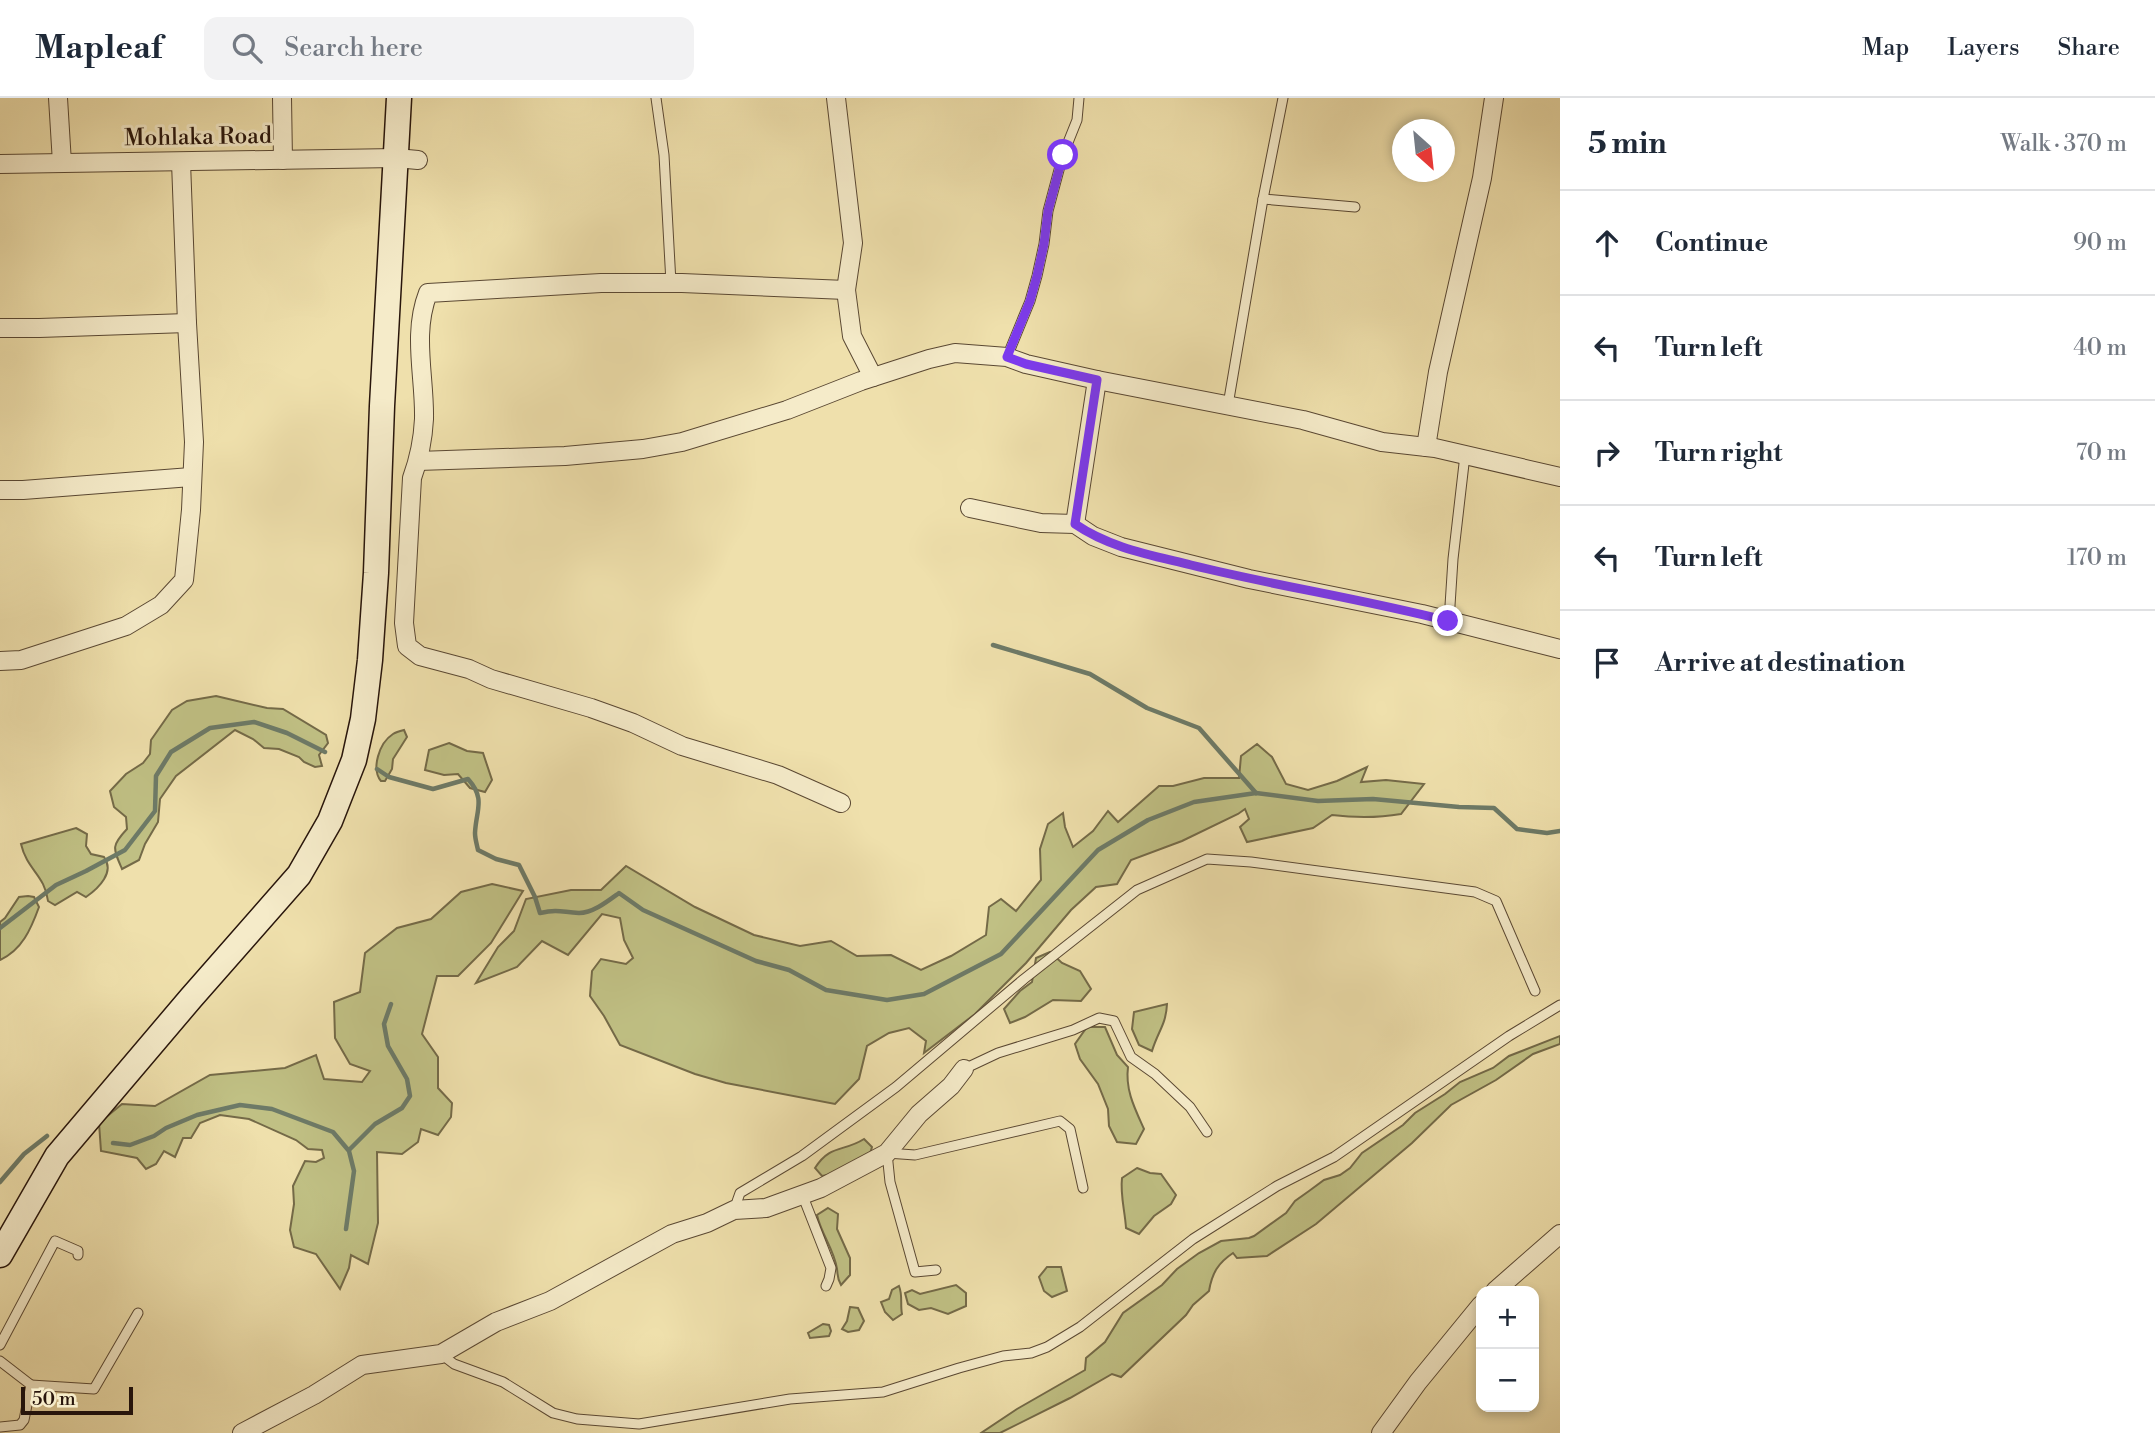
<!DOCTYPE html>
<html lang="en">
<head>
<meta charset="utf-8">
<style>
  :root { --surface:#fff; --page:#f2f2f3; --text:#1f2937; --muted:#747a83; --line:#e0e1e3 }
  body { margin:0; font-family:"Libre Bodoni",serif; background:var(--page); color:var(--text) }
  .controls { position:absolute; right:21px; bottom:21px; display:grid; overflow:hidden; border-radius:14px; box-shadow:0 4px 10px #0003 }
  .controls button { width:63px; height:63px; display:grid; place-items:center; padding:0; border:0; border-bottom:2px solid var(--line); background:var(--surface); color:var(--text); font:35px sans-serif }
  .compass { position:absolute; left:1392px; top:21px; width:63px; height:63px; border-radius:50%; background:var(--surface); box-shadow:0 4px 10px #0003; rotate:153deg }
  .scale { position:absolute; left:21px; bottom:18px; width:112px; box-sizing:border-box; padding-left:7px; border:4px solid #28150b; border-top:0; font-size:19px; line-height:24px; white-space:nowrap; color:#28150b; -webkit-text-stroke:5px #f5ebc9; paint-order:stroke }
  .stop { position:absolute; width:21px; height:21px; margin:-16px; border:5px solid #7c3aed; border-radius:50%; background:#fff }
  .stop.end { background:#7c3aed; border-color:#fff; box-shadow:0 2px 7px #0008 }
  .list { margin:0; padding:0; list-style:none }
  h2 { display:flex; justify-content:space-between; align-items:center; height:91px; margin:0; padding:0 28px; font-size:30px }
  h2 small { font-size:23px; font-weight:400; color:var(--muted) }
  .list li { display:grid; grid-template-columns:46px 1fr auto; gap:21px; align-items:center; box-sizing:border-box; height:105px; padding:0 28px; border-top:2px solid var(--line) }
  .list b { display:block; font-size:26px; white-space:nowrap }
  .list em { font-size:23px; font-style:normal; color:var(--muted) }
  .icon { flex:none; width:38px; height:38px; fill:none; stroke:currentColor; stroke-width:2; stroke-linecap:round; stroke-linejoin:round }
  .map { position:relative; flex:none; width:1560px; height:1335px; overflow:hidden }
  header { display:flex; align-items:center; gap:42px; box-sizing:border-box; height:98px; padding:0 35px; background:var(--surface); border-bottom:2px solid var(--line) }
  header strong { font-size:33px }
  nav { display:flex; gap:38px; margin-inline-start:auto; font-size:24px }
  .search { width:490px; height:63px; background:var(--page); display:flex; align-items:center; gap:18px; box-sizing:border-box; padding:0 24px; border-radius:14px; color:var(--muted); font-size:26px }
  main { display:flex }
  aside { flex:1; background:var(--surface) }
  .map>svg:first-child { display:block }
  .green { fill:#c0c084; stroke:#746a48; stroke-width:2 }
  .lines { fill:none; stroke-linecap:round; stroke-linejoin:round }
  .stream { stroke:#6d7a67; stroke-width:4.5 }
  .lane-casing { stroke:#5a4833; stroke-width:11 }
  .street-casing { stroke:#5a4833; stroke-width:20 }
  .secondary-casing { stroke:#28150b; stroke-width:27 }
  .lane { stroke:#f5ebc9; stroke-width:9 }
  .street { stroke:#f5ebc9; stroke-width:18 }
  .secondary { stroke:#f5ebc9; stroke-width:24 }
  .route { stroke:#7c3aed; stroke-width:9 }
  .labels { text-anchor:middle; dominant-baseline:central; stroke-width:6; stroke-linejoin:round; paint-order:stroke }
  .street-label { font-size:23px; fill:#28150b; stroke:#f5ebc9 }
</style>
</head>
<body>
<header>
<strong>Mapleaf</strong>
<div class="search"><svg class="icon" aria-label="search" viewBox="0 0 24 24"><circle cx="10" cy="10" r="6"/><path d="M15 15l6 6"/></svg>Search here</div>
<nav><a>Map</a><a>Layers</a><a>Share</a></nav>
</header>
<main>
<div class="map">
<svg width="1560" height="1335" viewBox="0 0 1560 1335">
  <rect width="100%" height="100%" fill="#efe0ac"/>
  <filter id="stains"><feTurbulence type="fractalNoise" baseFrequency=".00286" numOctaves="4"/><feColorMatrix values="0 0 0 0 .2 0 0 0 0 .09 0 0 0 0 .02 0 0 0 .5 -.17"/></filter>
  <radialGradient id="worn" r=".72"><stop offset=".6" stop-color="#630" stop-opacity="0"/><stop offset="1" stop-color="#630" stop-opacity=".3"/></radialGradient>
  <g class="green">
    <path d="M216,598L267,610L283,611L326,637L328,645L319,657L322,668L315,669L304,664L299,659L279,651L264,650L253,641L235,632L176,678L160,701L158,724L145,746L139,762L122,771C113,750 111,748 127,731L126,719L114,709L110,693L126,676L143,665L150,656L151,642L172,612L187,603Z"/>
    <path d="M404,632L407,639L393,661L392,671L385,683H381C371,671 379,645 393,636C396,634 400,633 404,632Z"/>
    <polygon points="449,645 467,653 483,655 492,682 485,694 470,690 458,676 444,677 425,672 429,652"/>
    <path d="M1257,646L1272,659L1286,686L1308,692L1337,683L1367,669L1361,684L1386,682L1424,686L1401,716C1378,720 1356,720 1332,717L1313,730L1247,744L1240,729L1249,721L1245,711L1238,716L1182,743L1131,762L1117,786L1096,789L1071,812L1026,865L975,916L924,955L926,943L909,930L889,935L867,948L859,981L835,1006L726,985L695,976L620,947L604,918L590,898L592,873L601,861L626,866L633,860L624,842L620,820L602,816L568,857L542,843L517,869L476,885L498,849L514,833L526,801L571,792H601L626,768L695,809L754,837L800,848L831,843L857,858L891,857L921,872L951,858L986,837L989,809L1001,801L1016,813L1041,782L1040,751L1048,726L1063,715L1065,729L1073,749L1093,733L1108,713L1118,724L1159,688H1173L1204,680H1239L1241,658Z"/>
    <path d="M76,730L87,736L86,748L91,756L104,759C115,774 99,790 86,799L77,794L55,807L48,803C45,777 27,772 21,746Z"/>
    <polygon points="492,786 523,793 491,845 458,878 437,878 422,936 438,959 438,990 452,1005 451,1019 438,1037 421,1031 418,1044 402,1056 377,1054 378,1125 368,1166 351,1157 349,1170 340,1191 316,1156 294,1149 290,1132 294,1106 293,1088 305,1063 316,1064 324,1060 322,1052 308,1051 296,1042 249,1021 220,1017 200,1025 191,1040 183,1040 175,1059 164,1053 156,1066 146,1071 137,1060 101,1053 99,1025 122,1006 155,1008 210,977 285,970 316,957 324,981 362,984 370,973 350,966 335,940 334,904 360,894 365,855 397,830 431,821 461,794"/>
    <path d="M28,798L34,799L39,809C31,831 22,852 0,862V824L5,820L19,799Z"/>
    <polygon points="1050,854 1062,865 1080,873 1091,891 1081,903 1053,902 1025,919 1010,925 1004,911 1020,893 1032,884 1036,860"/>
    <path d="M1167,906C1166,927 1158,933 1152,953L1139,947L1132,931L1134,914Z"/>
    <path d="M1087,929H1105L1117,957L1128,969C1125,992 1135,1011 1144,1031L1136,1046L1117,1044L1109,1028L1108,1011L1098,986L1080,961L1075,946Z"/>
    <path d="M1560,938V946L1533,956L1496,982L1451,1007L1412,1045L1316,1126L1267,1158L1237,1160L1233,1155C1218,1165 1212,1175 1209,1193L1193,1207L1186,1217L1121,1279L1112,1276L1070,1300L1000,1335H981L1017,1311L1085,1272L1086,1260L1105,1244L1123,1215L1162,1187L1177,1171L1199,1155L1221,1143L1249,1140L1254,1138L1286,1115L1295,1103L1309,1093L1324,1082L1340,1077L1350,1070L1362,1055L1403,1027L1415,1015L1445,996L1460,984L1493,970L1509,958Z"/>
    <path d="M864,1041L872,1049L869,1059L833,1076L822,1078L815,1070C830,1046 844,1054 864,1041Z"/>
    <path d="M1137,1070L1150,1075L1161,1076L1176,1097L1171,1106L1154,1118L1139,1136L1126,1130C1125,1113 1120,1097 1122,1080Z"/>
    <path d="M828,1110L838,1116L837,1131L850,1160V1177L841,1187C837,1180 838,1178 837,1171C834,1151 821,1136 817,1117Z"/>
    <polygon points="1047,1169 1061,1169 1067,1193 1052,1199 1044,1193 1039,1179"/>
    <polygon points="956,1187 966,1195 966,1208 948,1216 931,1210 919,1212 908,1206 905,1195 912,1192 920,1196"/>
    <path d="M899,1188C903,1198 900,1206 902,1216L893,1222L885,1214L881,1204L889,1201L892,1192Z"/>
    <polygon points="850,1209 858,1210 864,1223 859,1232 848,1234 842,1231 847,1223"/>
    <polygon points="823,1226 829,1227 831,1233 829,1238 810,1240 808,1235"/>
  </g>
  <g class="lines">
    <g class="stream">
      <polyline points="993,547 1090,576 1147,610 1199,630 1256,695"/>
      <path d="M377,671L389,679L433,691L468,681C486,701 476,712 475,735C475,741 477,747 478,752L496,761L519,767L535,799L540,815C559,811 561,814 579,815C593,815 608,803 619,795L643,812L756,863L789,872L826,892L887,902L924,896L1001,856L1098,752L1148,722L1194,704L1256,695L1318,703L1373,701L1459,709L1494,710L1517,731L1547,735L1560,733"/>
      <polyline points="0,830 56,787 86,773 125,752 155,713 156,678 171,654 210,630 254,624 287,635 325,654"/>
      <polyline points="113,1045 130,1047 154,1038 166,1030 197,1017 240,1007 272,1011 333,1034 349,1053 354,1073 346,1131"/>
      <polyline points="349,1052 375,1026 402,1010 410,998 407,981 388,948 384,926 391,906"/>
      <polyline points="0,1084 24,1056 47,1038"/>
    </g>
    <defs>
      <g id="lane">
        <polyline points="656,0 664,57 671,185"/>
        <polyline points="1263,101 1355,109"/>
        <polyline points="1007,259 1030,203 1037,178 1044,146 1048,113 1063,57 1077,22 1079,0"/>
        <polyline points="1228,307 1263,101 1283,0"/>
        <polyline points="1449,523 1453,461 1465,357"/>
        <polyline points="964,971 998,955 1073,932 1099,920 1114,923 1131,959 1155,976 1190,1009 1207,1034"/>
        <polyline points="802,1096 831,1170 829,1181 826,1188"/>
        <polyline points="734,1112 740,1095 802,1058 896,989 1024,881 1137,792 1207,761 1251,764 1475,794 1496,803 1535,893"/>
        <polyline points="936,1172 915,1174 890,1084 887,1055 915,1057 1060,1023 1070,1031 1083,1090"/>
        <polyline points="0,1247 55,1143 78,1153 78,1157"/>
        <polyline points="441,1256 454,1266 503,1284 553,1315 577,1321 639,1326 790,1301 883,1294 959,1270 1003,1258 1031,1255 1047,1249 1080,1229 1193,1141 1277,1088 1334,1059 1509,938 1560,907"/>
        <polyline points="0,1263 31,1287 24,1322 20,1327 0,1329"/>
        <polyline points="31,1287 94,1291 138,1215"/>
      </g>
      <g id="street">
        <polyline points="58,0 62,65"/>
        <polyline points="282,0 283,62"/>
        <polyline points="836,0 853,145 846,192 852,238 873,279"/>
        <polyline points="0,66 396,60 418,62"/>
        <polyline points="0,230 39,230 187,225"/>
        <polyline points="1426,349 1438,274 1482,80 1494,0"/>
        <polyline points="418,363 565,358 643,351 682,344 787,312 861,283 929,261 955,255 1007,259 1026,266 1097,282 1303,322 1382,344 1435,350 1560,379"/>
        <polyline points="0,392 23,392 191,379"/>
        <polyline points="970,410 1041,425 1075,426 1093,438 1121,449 1249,481 1422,516 1560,551"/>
        <polyline points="1075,426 1097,282"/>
        <polyline points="0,563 21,562 126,528 161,507 184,482 191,412 194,344 187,225 181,64"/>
        <path d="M841,705L778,677L682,648L633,625L591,610L491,581L469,571L420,558L407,548L404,525L412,380C419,361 423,341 424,321C425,279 412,236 428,195L601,185H682L846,192"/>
        <polyline points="1495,1193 1560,1136"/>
        <polyline points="242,1335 314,1297 362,1267 441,1256 496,1224 550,1203 672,1136 707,1125 734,1112 766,1110 821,1090 887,1055 919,1016 951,988 964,971"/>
        <polyline points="1381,1335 1418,1284 1481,1207"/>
      </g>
      <polyline id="secondary" points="0,1157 57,1058 191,900 299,777 330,723 354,662 363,621 370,562 376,475 382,308 399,0"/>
    </defs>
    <use href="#lane" class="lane-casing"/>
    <use href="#street" class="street-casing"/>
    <use href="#secondary" class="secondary-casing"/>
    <use href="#lane" class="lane"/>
    <use href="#street" class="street"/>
    <use href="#secondary" class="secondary"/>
  </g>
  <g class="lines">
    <path class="route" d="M1063,57L1048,113L1044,146L1037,178L1030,203L1007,259L1026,266L1097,282L1075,426C1110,450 1151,457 1191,467C1276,488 1363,501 1448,523"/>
  </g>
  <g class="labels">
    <g class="street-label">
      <text transform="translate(198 39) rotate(-1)">Mohlaka Road</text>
    </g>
  </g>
  <rect width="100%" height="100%" filter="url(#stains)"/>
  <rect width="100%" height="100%" fill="url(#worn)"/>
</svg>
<div class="controls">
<button>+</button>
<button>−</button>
</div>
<svg class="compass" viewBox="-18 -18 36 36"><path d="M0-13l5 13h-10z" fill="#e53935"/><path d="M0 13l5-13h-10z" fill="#747a83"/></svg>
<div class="scale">50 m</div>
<div class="stop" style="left:1063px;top:57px"></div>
<div class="stop end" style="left:1448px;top:523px"></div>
</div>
<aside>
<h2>5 min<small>Walk · 370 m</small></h2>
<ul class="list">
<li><svg class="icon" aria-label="ahead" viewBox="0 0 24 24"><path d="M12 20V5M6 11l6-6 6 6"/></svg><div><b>Continue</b></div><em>90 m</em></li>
<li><svg class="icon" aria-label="left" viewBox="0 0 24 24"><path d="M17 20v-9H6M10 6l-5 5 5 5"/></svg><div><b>Turn left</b></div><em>40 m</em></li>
<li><svg class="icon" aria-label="right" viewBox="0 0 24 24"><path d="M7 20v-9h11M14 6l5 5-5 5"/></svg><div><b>Turn right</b></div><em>70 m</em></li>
<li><svg class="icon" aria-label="left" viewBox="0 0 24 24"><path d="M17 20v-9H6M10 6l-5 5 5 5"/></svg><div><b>Turn left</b></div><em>170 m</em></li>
<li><svg class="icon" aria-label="arrive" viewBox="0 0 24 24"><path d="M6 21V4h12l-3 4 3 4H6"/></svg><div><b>Arrive at destination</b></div></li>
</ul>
</aside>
</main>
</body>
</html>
